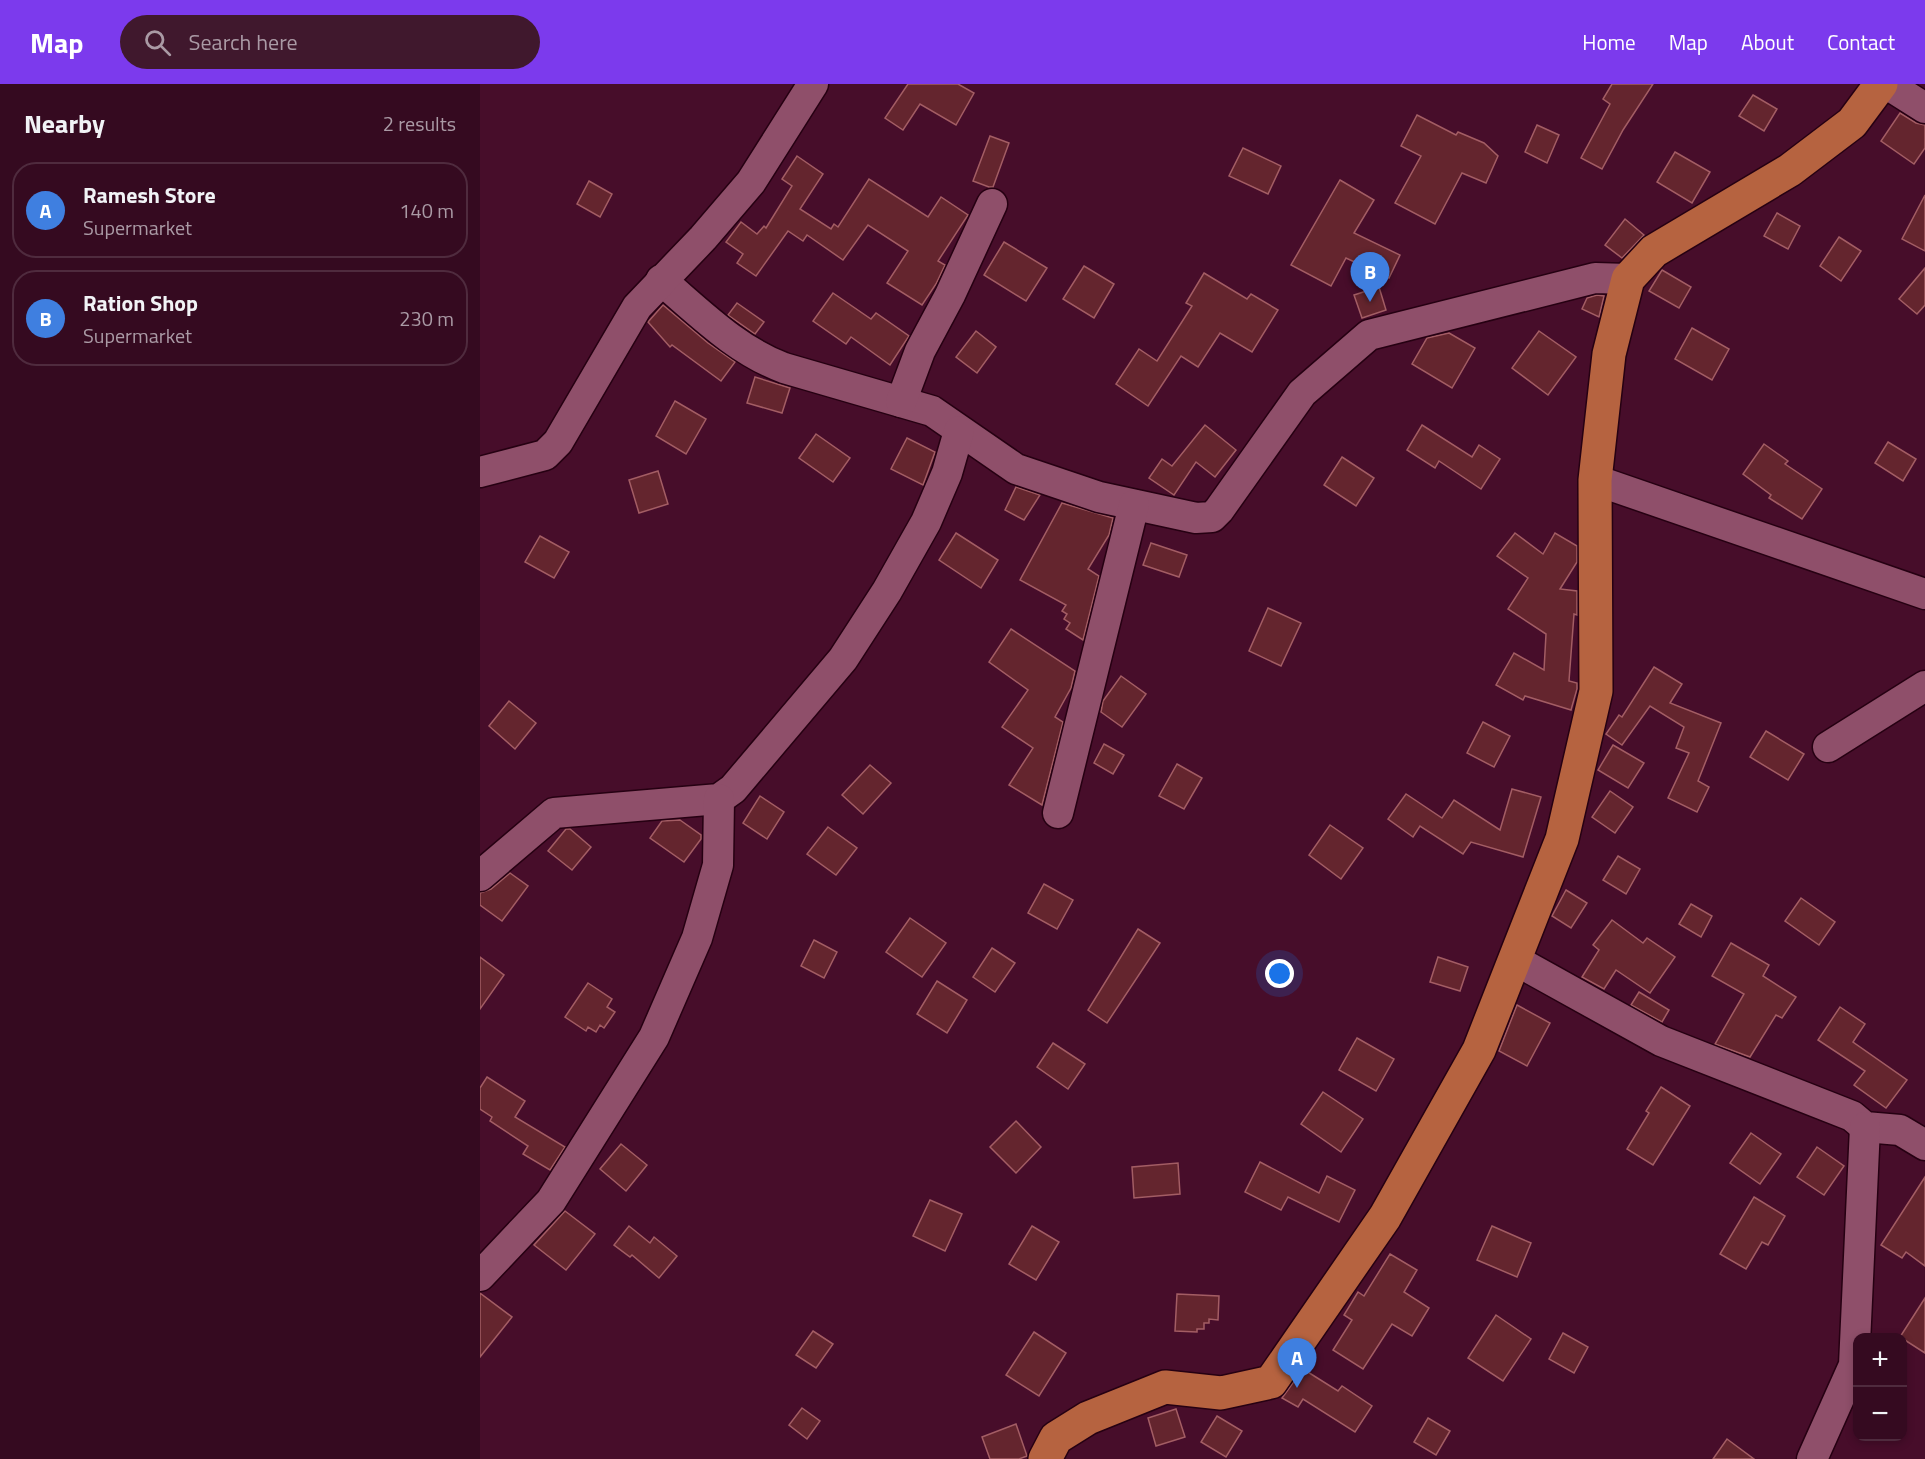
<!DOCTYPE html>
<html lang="en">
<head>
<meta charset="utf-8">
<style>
  :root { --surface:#350a20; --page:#40182d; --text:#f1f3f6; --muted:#aa9aa5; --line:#4f2b3e; --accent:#7c3aed }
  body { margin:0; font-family:"Titillium Web",sans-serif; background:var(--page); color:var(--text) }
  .controls { position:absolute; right:18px; bottom:18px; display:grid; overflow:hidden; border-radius:12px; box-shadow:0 3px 9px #0003 }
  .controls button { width:54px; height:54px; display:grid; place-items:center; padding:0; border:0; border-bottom:2px solid var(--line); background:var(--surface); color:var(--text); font:30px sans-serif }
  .you { position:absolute; left:800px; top:890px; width:21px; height:21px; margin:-15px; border:4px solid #fff; border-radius:50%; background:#1a73e8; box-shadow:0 0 0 9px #1a73e833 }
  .badge { display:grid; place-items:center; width:39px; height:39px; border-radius:50%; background:var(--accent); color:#fff; font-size:20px; font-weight:700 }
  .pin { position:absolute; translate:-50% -50px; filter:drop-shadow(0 2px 3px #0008) }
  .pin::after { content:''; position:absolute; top:32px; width:21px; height:18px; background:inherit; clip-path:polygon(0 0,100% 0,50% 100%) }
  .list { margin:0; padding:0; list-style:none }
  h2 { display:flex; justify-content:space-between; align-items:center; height:78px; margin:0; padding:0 24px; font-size:26px }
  h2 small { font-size:20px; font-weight:400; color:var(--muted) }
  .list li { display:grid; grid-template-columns:39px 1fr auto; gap:18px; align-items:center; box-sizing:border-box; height:96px; margin:0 12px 12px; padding:0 12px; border:2px solid var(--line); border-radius:24px }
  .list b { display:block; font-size:22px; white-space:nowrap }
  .list p { margin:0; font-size:20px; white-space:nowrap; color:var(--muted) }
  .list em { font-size:20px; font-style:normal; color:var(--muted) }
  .icon { flex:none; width:33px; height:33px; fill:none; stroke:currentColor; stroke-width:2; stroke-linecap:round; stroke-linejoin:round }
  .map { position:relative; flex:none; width:1445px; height:1375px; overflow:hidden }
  header { display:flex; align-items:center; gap:36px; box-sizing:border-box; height:84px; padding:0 30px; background:var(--accent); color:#fff }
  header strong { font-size:28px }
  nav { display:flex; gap:33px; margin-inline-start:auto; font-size:21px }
  .search { width:420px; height:54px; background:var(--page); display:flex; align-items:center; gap:15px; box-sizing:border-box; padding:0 21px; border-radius:33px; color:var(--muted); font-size:22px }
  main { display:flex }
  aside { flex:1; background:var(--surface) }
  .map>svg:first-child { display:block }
  .building { fill:#64252e; stroke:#a35d64; stroke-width:1.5 }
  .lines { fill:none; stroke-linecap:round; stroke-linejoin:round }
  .minor-casing { stroke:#260012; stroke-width:33 }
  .major-casing { stroke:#260012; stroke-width:36 }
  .minor { stroke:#8f4f6a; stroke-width:30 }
  .major { stroke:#b66340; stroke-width:33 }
</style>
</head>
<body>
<header>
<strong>Map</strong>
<div class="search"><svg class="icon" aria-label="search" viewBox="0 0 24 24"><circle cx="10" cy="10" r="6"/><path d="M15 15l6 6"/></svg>Search here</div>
<nav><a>Home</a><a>Map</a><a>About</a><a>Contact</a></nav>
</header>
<main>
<aside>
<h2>Nearby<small>2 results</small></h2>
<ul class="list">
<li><span class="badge" style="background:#3f7fe0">A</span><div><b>Ramesh Store</b><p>Supermarket</p></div><em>140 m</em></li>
<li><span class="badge" style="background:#3f7fe0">B</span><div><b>Ration Shop</b><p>Supermarket</p></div><em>230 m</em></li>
</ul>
</aside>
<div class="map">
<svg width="1445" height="1375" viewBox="0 0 1445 1375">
  <rect width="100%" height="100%" fill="#470d2a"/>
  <g class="building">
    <polygon points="428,0 478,0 494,9 476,41 440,20 423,46 405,34"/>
    <polygon points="1132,0 1173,0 1143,46 1122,85 1101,74 1130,20 1123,15"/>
    <polygon points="1273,11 1297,25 1284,47 1259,32"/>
    <polygon points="1420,29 1436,39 1445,41 1445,64 1434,80 1401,57"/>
    <polygon points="937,31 976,51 978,48 1004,59 1018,72 1006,99 982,89 955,140 915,119 941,72 921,62"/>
    <polygon points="1057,41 1079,51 1067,79 1045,68"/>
    <polygon points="510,52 529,59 513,103 509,103 493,97"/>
    <polygon points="763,64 801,82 788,110 749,92"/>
    <polygon points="1195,68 1230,88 1212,119 1177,98"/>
    <polygon points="317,72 343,90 320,125 351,145 354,140 358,143 389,95 448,133 461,113 488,131 458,177 465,181 456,200 442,221 407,199 428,167 388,141 363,176 327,151 323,157 308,147 276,192 257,179 263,170 246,158 261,138 277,150 284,142 286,144 312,102 302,95"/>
    <polygon points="860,96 894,116 874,149 920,171 909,194 866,174 851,202 811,181"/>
    <polygon points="109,97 132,110 120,133 97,120"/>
    <polygon points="1445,111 1445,167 1422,155"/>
    <polygon points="1297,129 1320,142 1308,165 1284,152"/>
    <polygon points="1145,135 1164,151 1142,174 1125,161"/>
    <polygon points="1359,153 1381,167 1361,197 1340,182"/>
    <polygon points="524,158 567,184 546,217 504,191"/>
    <polygon points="604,182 634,200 614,234 583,215"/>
    <polygon points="1445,184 1445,221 1437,230 1419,215"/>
    <polygon points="1182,186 1211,203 1199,224 1169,207"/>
    <polygon points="724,189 767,215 771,210 798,226 772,268 740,249 718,283 701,272 668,322 636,300 659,265 677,277 712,222 706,219"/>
    <polygon points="899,203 906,226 882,234 874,211"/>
    <polygon points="353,209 391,235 396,229 429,252 410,281 371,253 366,260 333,237"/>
    <polygon points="1117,211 1124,212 1119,233 1102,225 1107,214"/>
    <polygon points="257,219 284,238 275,250 248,231"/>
    <polygon points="183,221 228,259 255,278 241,297 192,261 190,263 168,238"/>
    <polygon points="1212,244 1249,265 1232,296 1195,275"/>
    <polygon points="496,247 516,263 497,289 476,273"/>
    <polygon points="1059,247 1096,273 1068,311 1032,284"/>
    <polygon points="969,249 995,264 972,304 932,280 947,254"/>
    <polygon points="275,293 310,304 302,329 267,319"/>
    <polygon points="195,317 226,335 206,370 176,352"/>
    <polygon points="725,341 756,366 735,393 716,378 694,411 669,394 682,375 692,382"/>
    <polygon points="942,341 992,373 999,361 1020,375 1001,405 959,377 955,384 927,366"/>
    <polygon points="336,350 370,374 353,398 319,374"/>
    <polygon points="427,354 455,368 443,401 411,385"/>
    <polygon points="1408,358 1436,375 1423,397 1395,379"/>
    <polygon points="1284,360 1308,377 1305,380 1342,405 1322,435 1289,414 1291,411 1263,390"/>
    <polygon points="862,373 894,394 876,422 844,401"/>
    <polygon points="178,387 188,420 159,429 149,396"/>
    <polygon points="536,403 560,411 544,436 525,426"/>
    <polygon points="582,419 633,434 629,451 608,485 619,492 603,556 586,545 590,539 584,535 587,530 582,527 586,521 540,496"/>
    <polygon points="476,449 518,476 501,504 459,476"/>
    <polygon points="1035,449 1063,470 1075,449 1097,462 1097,478 1080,505 1097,507 1097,531 1094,530 1089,597 1097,599 1097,605 1091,626 1045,612 1043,616 1016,601 1034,569 1064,586 1066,550 1028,525 1048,494 1017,472"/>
    <polygon points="60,452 89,468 74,494 45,478"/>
    <polygon points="671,459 707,471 699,493 663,481"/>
    <polygon points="788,524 821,539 801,582 769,567"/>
    <polygon points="531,545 595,587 591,604 575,633 583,638 562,721 529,701 553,664 522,643 548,606 509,578"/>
    <polygon points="1174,583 1202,600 1190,619 1241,639 1218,697 1229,703 1217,728 1188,714 1209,669 1196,664 1204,643 1170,622 1142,661 1126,650 1139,631 1142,633"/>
    <polygon points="641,592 666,610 642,643 621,628 623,617"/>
    <polygon points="29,617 56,639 35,665 9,642"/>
    <polygon points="1003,638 1030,652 1014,683 987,669"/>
    <polygon points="1286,647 1324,670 1308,696 1270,673"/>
    <polygon points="624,660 644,671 633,690 614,679"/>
    <polygon points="1133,661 1164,679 1148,704 1118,686"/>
    <polygon points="697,680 722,694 704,725 679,712"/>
    <polygon points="390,681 411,699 383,730 362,711"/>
    <polygon points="1032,705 1061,713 1043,773 991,758 983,770 940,742 933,753 908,735 926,710 962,734 974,716 1020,746"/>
    <polygon points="1130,707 1153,723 1135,749 1112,733"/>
    <polygon points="280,712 304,728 287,755 263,739"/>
    <polygon points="200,736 221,751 221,755 204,778 170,754 182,737"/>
    <polygon points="850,741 883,764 861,795 829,771"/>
    <polygon points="348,743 377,764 356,791 327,770"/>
    <polygon points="86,745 90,745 111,763 92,786 68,767"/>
    <polygon points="1138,772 1160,785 1146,810 1123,796"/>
    <polygon points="30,789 48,802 22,837 0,821 0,809 11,805"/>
    <polygon points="564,800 593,816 577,845 548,829"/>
    <polygon points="1086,806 1107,819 1091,844 1072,832"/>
    <polygon points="1321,814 1355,838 1339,861 1305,837"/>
    <polygon points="1211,820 1232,832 1221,853 1199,840"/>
    <polygon points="430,834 466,859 442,893 406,868"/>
    <polygon points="1132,836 1163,859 1167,854 1195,873 1170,909 1136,886 1124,905 1102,893 1119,866 1113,861"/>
    <polygon points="658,845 680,859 627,939 608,926"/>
    <polygon points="334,856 357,868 344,894 321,882"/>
    <polygon points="1251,859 1289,881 1283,892 1316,913 1302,934 1296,931 1270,973 1235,960 1264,910 1232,892"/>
    <polygon points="512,864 535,879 515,908 493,893"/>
    <polygon points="0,873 24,891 0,925"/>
    <polygon points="958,873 988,883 980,907 950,898"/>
    <polygon points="457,897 487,916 467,949 437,930"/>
    <polygon points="108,899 132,915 127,923 135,928 124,944 120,941 116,948 108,943 106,947 85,933"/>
    <polygon points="1159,908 1189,926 1182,938 1151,921"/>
    <polygon points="1037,921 1070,939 1047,982 1019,967"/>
    <polygon points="1360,923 1385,940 1373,958 1427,996 1406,1024 1374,1001 1385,987 1338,956"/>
    <polygon points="877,954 914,975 896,1007 859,986"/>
    <polygon points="573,959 605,980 588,1005 557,983"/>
    <polygon points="7,993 45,1017 35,1033 85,1063 70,1086 43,1070 48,1062 10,1037 12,1033 0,1025 0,1004"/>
    <polygon points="1181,1003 1210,1022 1173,1081 1147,1065 1169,1029 1166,1027"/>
    <polygon points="843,1008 883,1035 861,1068 821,1040"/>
    <polygon points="536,1037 561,1063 536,1089 510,1063"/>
    <polygon points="1271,1049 1301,1070 1280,1100 1250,1079"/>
    <polygon points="141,1060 167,1081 146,1107 120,1085"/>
    <polygon points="1337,1063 1364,1082 1344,1111 1317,1093"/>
    <polygon points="780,1078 839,1109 847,1092 875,1106 859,1138 808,1113 801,1126 765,1108"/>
    <polygon points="698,1079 700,1110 654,1114 652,1083"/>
    <polygon points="1445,1093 1445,1182 1426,1168 1422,1174 1401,1161"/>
    <polygon points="1274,1113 1305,1132 1288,1161 1282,1158 1266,1185 1240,1170"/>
    <polygon points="450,1116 482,1130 465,1167 433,1152"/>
    <polygon points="85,1127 115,1150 86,1186 54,1161"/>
    <polygon points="149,1142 170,1159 174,1153 197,1172 179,1194 152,1171 150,1173 134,1161"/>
    <polygon points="552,1142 579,1158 556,1196 529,1180"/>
    <polygon points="1012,1142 1051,1159 1037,1193 997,1176"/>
    <polygon points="910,1170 937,1186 924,1208 949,1224 932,1252 912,1240 883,1285 853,1266 872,1236 864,1231 878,1208 884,1212"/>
    <polygon points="0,1209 32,1233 0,1273"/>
    <polygon points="697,1210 739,1212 738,1236 729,1235 729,1239 724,1239 724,1245 717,1245 717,1248 695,1247"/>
    <polygon points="1445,1214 1445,1269 1420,1253"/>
    <polygon points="1016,1231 1051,1255 1023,1297 988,1274"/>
    <polygon points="333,1247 353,1260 336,1284 316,1271"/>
    <polygon points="554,1248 586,1269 559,1312 526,1291"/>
    <polygon points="1083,1249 1108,1263 1094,1289 1069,1275"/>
    <polygon points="823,1285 858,1307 862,1302 892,1322 875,1348 823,1315 818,1323 802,1314"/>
    <polygon points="322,1324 340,1337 327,1355 309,1341"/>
    <polygon points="696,1325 705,1353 676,1362 668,1334"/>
    <polygon points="737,1332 762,1347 746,1373 721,1358"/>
    <polygon points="948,1334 970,1347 956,1371 934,1358"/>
    <polygon points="536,1340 547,1372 539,1375 510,1375 502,1353"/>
    <polygon points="1247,1355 1274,1375 1233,1375"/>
  </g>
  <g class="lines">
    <defs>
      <g id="minor">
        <polyline points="1407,0 1445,24"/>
        <path d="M181,196C220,229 256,266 304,284L452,327L536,385L619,413L716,434L732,433L739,426L822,309L889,251L1115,194L1148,195"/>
        <polyline points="421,318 440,267 470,211 512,120"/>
        <polyline points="0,388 65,371 78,358 157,223 223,154 271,98 333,0"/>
        <polyline points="1115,396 1445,510"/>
        <polyline points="1348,663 1445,602"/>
        <polyline points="578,729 654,421"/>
        <polyline points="0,792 74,729 239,715 253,705 363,575 407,507 446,438 467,389 479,347"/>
        <polyline points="1035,876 1181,957 1372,1032 1385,1043 1420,1046 1445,1061"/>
        <polyline points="0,1192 71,1117 174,953 217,854 238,781 239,715"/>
        <polyline points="1332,1375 1374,1281 1385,1043"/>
      </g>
      <polyline id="major" points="565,1375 576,1354 608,1334 685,1303 741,1309 791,1298 905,1133 999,966 1082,755 1116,607 1115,396 1129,270 1148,195 1174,167 1310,86 1372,39 1401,0"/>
    </defs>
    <use href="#minor" class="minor-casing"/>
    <use href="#major" class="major-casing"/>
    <use href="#minor" class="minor"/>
    <use href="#major" class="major"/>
  </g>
</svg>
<div class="controls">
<button>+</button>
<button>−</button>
</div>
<div class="you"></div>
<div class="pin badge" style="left:817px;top:1304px;background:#3f7fe0">A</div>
<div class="pin badge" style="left:890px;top:218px;background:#3f7fe0">B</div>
</div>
</main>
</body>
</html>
